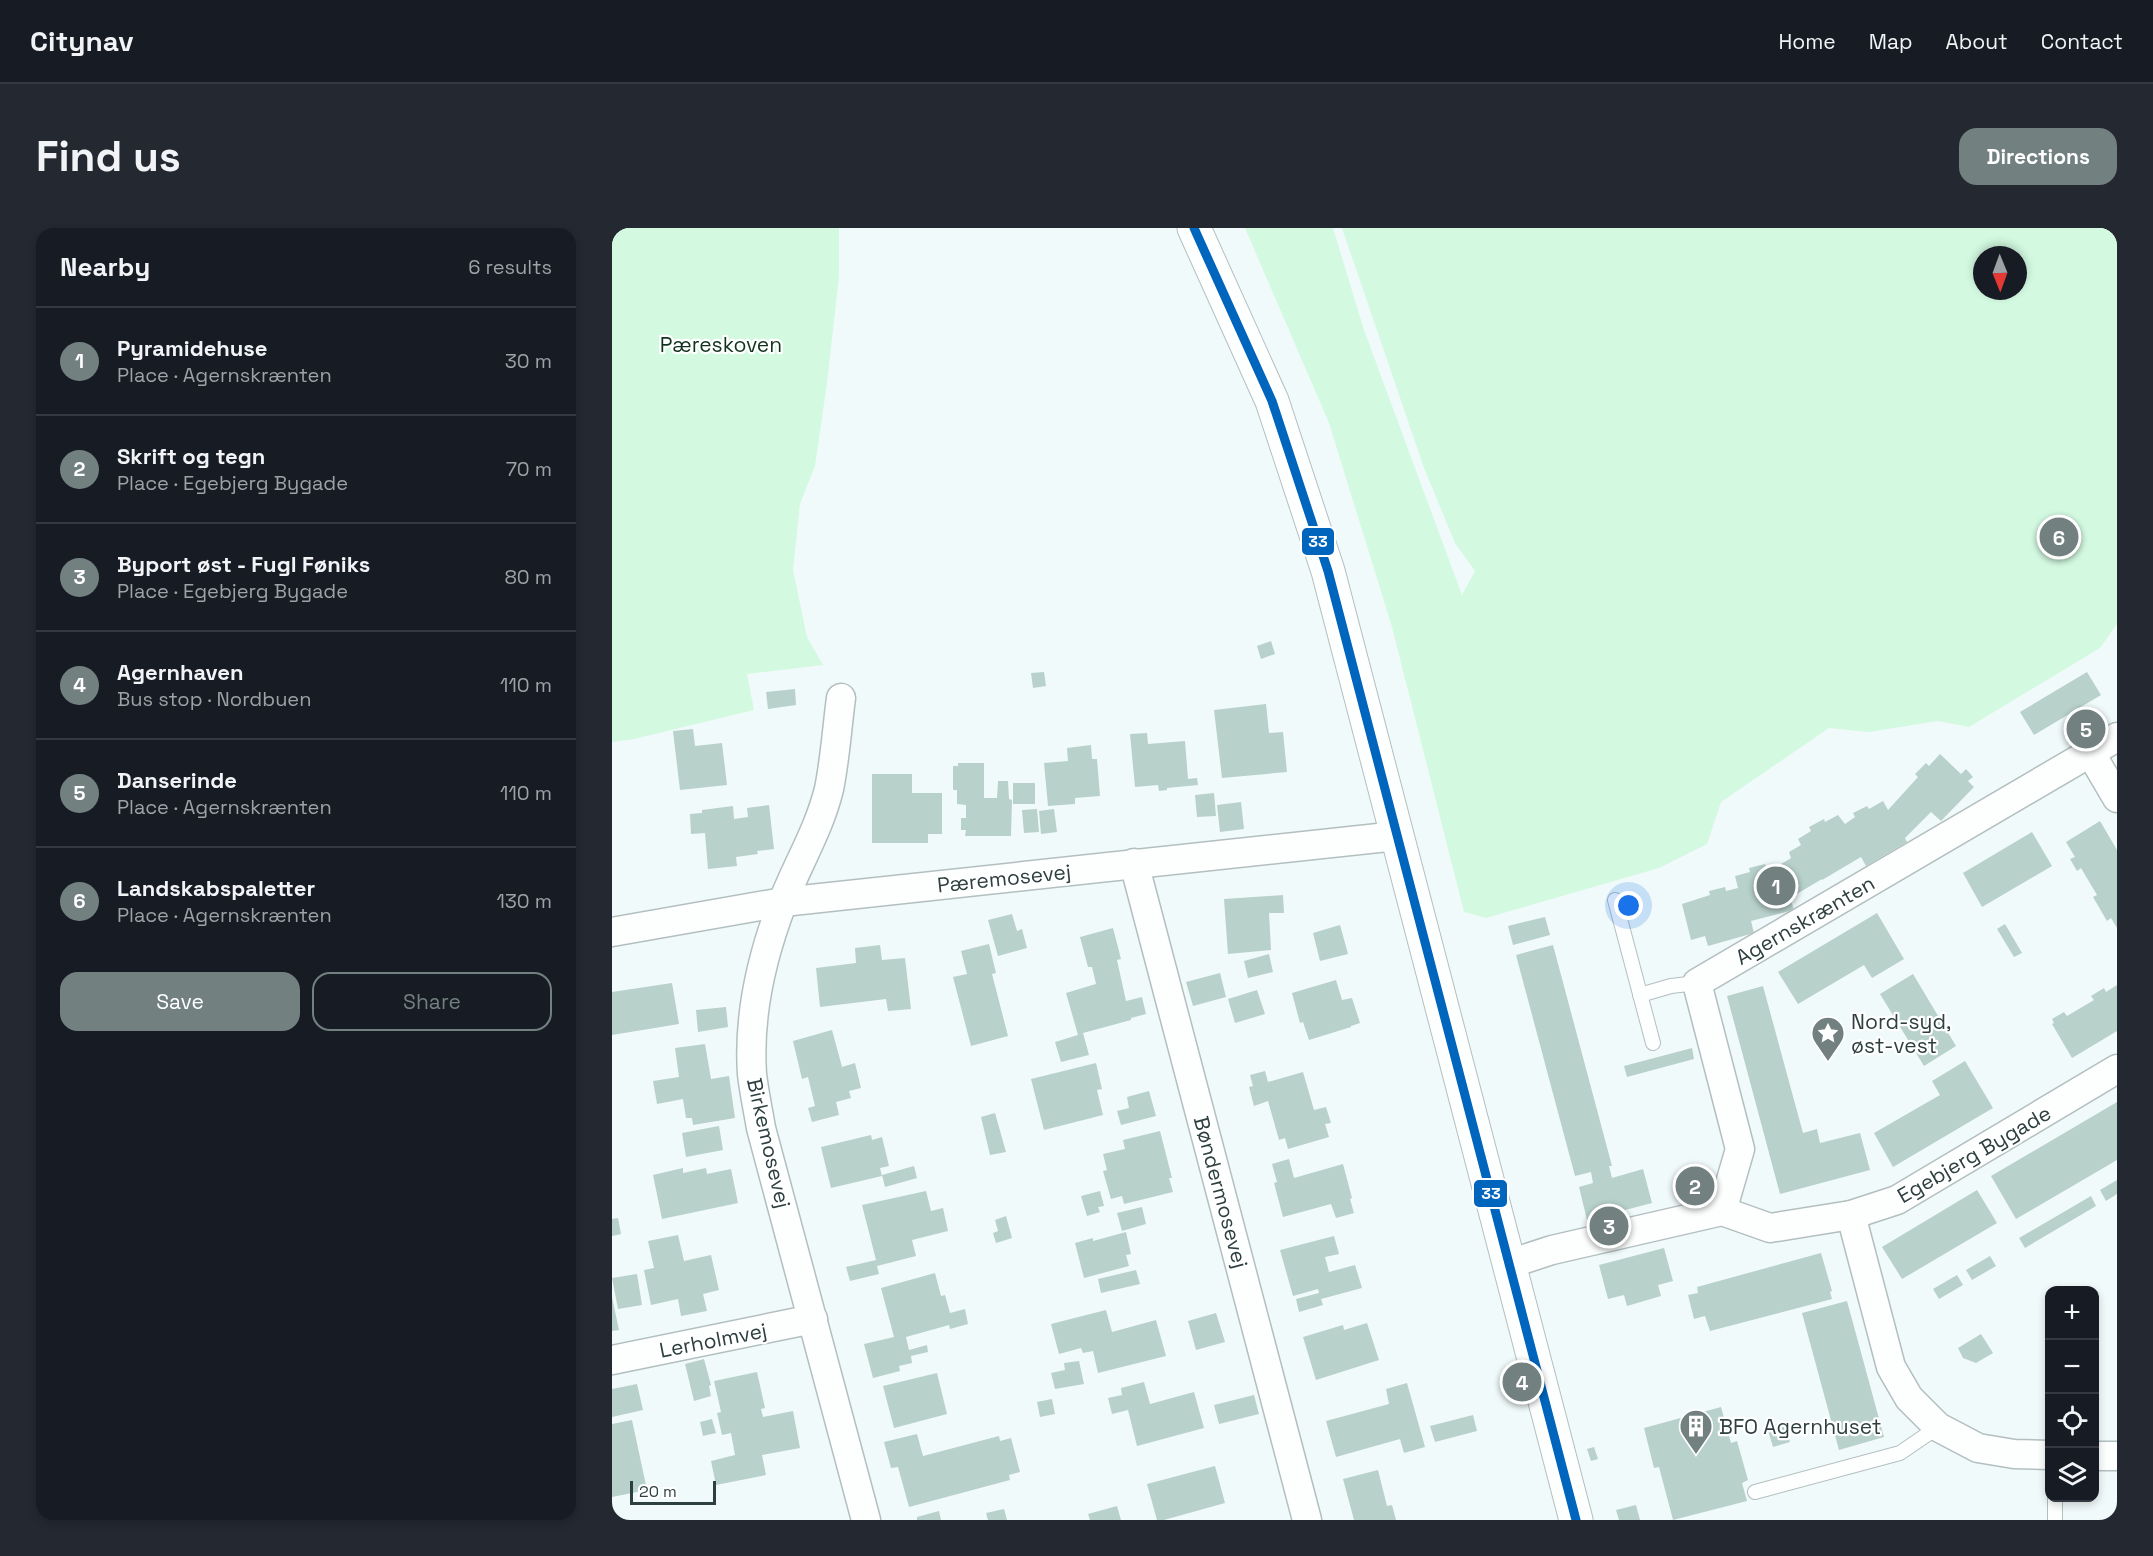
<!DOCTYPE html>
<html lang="en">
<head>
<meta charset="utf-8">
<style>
  :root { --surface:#171b24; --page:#242831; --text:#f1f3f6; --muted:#9ea1a6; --line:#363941; --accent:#728080 }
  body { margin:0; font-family:"Space Grotesk",sans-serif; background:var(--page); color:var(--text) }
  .controls { position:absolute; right:18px; bottom:18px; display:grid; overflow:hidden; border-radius:12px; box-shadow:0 3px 9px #0003 }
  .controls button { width:54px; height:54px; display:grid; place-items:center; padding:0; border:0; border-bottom:2px solid var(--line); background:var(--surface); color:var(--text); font:30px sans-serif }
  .compass { position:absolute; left:1361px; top:18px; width:54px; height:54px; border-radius:50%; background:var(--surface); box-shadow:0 3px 9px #0003; rotate:179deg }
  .scale { position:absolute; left:18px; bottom:15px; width:86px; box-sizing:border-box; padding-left:6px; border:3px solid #2e3f3f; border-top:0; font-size:16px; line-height:21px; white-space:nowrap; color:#2e3f3f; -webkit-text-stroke:4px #fff; paint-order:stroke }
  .you { position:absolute; left:1017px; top:678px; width:21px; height:21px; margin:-15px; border:4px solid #fff; border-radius:50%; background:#1a73e8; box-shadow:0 0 0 9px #1a73e833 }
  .badge { display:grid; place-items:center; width:39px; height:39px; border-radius:50%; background:var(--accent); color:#fff; font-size:20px; font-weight:700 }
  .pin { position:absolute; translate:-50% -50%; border:3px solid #fff; box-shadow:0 2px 6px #0006 }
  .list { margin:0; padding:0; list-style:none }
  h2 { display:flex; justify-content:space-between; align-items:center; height:78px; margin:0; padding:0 24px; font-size:26px }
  h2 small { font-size:20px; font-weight:400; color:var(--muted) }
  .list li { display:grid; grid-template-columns:39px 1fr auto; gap:18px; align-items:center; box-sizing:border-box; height:108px; padding:0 24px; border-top:2px solid var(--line) }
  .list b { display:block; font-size:22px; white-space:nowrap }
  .list p { margin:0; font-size:20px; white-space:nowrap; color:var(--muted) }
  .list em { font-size:20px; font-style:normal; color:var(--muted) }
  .actions { display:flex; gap:12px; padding:18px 24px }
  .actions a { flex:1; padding:14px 0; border:2px solid var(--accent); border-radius:18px; text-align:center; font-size:21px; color:var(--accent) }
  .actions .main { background:var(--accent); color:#fff }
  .icon { flex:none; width:33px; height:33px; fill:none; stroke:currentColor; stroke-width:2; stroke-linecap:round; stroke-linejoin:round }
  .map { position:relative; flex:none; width:1505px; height:1292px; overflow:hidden; border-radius:18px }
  header { display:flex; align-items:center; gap:36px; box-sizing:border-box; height:84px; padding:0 30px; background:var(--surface); border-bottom:2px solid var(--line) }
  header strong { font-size:28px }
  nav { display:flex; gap:33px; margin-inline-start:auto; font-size:21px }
  .intro { display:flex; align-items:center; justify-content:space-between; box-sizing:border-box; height:144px; padding:0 36px }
  h1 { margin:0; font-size:42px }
  .button { padding:15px 27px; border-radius:18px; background:var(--accent); color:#fff; font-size:21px; font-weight:700 }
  main { display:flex; gap:36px; padding:0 36px }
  aside { flex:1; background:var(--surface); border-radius:18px; box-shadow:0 3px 9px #0003 }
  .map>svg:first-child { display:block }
  .green { fill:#d3f9e1; fill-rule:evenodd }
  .building { fill:#b8d1cb }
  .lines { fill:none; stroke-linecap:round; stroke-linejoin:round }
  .lane-casing { stroke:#b3bfbf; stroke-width:16 }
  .street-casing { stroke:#b3bfbf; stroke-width:31 }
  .secondary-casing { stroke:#b3bfbf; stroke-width:35 }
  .lane { stroke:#fdfefe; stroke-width:14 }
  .street { stroke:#fdfefe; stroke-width:28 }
  .secondary { stroke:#fdfefe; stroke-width:33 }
  .bus-1-casing { stroke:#fff; stroke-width:14 }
  .bus-1 { stroke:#0065bd; stroke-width:9 }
  .labels { text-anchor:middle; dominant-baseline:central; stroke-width:4.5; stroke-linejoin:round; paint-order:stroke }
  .park-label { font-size:21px; fill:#11331d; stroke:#fff }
  .street-label { font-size:21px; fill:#2e3f3f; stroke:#fff }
  .poi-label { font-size:21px; fill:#2e3f3f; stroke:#fff; text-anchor:start }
  .line-badge { stroke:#fff; stroke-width:2 }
  .badge-label { font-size:16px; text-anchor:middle; font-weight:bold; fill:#fff }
</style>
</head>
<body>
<header>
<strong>Citynav</strong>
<nav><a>Home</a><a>Map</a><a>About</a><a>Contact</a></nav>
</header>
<div class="intro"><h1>Find us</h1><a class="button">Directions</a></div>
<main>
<aside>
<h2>Nearby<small>6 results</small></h2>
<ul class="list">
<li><span class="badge">1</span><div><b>Pyramidehuse</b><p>Place · Agernskrænten</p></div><em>30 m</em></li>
<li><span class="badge">2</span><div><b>Skrift og tegn</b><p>Place · Egebjerg Bygade</p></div><em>70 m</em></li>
<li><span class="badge">3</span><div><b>Byport øst - Fugl Føniks</b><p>Place · Egebjerg Bygade</p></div><em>80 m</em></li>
<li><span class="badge">4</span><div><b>Agernhaven</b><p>Bus stop · Nordbuen</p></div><em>110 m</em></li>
<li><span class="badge">5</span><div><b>Danserinde</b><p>Place · Agernskrænten</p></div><em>110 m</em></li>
<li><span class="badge">6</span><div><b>Landskabspaletter</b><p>Place · Agernskrænten</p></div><em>130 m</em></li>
</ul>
<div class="actions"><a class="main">Save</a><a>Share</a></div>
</aside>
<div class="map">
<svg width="1505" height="1292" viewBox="0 0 1505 1292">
  <rect width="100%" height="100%" fill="#f1fafa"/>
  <g class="green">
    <polygon points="0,0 227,0 227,48 215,155 203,238 188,276 181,342 195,409 211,437 135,446 142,482 22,511 0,514"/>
    <path d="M633,0H721L752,102L850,367L863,343L843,315L812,240L730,0H1505V396L1488,420L1357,499L1326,493L1257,504L1217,500L1109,574L1095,616L1047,640L874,690L852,684L780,399L717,195ZM1370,27H1406V63H1370Z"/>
  </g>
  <g class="building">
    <polygon points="659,413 663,426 649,431 645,418"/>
    <polygon points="432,444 434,458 421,460 419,445"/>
    <polygon points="1475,444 1489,467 1422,507 1408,484"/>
    <polygon points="183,461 184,477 156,481 154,464"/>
    <polygon points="654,476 657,505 671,504 675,544 610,550 602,482"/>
    <polygon points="81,501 83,518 110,515 115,557 68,562 61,503"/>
    <polygon points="535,505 536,516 573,513 576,551 585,550 586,557 555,560 555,562 547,563 546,557 523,559 518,506"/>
    <polygon points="479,517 480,531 485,531 488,568 463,570 463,576 436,578 432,535 456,533 455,520"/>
    <polygon points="1328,526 1349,546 1354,541 1361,549 1356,553 1362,559 1329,593 1319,584 1293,610 1295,614 1254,638 1249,629 1210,652 1210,651 1178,670 1182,682 1139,693 1142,705 1096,718 1093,708 1079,712 1070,676 1098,667 1097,663 1113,659 1114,663 1126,660 1123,648 1138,644 1137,640 1153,636 1154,639 1169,636 1179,630 1177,624 1189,617 1186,611 1199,603 1197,599 1212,591 1213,594 1226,587 1233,596 1243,589 1241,585 1255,578 1257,581 1271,573 1276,582 1306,549 1303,546 1314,535 1317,538"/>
    <polygon points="346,535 372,535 372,570 385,570 386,553 396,553 397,571 400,572 399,608 353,608 354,602 349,602 349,590 354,590 354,577 345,576 345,562 341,562 341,538 346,538"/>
    <polygon points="260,546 300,546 300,565 330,565 330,606 316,606 316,615 260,615"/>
    <rect x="401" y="555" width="22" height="21"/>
    <polygon points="602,565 604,588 585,589 583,567"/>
    <polygon points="629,574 632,601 608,604 605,577"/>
    <polygon points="157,577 162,621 145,623 146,626 124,629 125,638 96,641 93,605 79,606 78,586 90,585 90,582 121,578 122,591 136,589 135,580"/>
    <polygon points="425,581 427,604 412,605 410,582"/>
    <polygon points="442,581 445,604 429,606 427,583"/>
    <polygon points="1488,593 1505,622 1505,700 1499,690 1495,693 1481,669 1485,667 1469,640 1465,643 1458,631 1463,629 1454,614"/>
    <polygon points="1420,604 1440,638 1370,679 1351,645"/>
    <polygon points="671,667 672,685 657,685 659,722 616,726 612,671"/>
    <polygon points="1265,685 1292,731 1260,750 1252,737 1186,776 1166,744"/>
    <polygon points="400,686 405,703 410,701 415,720 386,728 376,692"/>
    <polygon points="933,689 938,707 901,717 896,698"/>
    <polygon points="1393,696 1410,725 1402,729 1385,701"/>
    <polygon points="728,697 736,726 708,733 701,705"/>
    <polygon points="501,700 509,731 505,732 514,773 530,769 534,786 519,790 519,792 471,805 477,827 449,834 443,814 466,807 454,765 484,756 480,739 476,739 468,709"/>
    <polygon points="377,716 384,745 380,746 396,808 359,818 341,749 355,746 349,723"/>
    <polygon points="268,717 270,732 293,730 299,781 276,783 274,771 208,779 204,740 244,735 243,720"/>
    <polygon points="941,717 1000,938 997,938 1000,950 1031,941 1040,975 975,992 967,959 981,955 979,944 963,948 904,727"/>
    <polygon points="657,726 661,744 636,750 632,733"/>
    <polygon points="608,745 614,769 581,778 574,754"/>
    <polygon points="1301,746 1344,818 1312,838 1268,766"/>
    <polygon points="724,752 730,772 740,770 748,795 739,798 739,799 697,812 691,794 688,795 680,765"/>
    <polygon points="60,755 67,796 0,807 0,764"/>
    <polygon points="1505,757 1505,803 1460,830 1440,796 1442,795 1440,791 1452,784 1455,788 1482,772 1479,768 1492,760 1494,764"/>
    <polygon points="1151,758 1191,905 1205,901 1208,915 1248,905 1258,942 1168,966 1115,768"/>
    <polygon points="645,762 653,786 623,795 616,771"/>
    <polygon points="114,779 116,799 86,804 84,782"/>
    <polygon points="220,802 230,839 243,835 249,860 237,863 239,870 224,874 227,887 200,894 196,880 203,878 196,849 190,851 181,813"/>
    <polygon points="93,816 99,851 117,848 123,890 81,897 80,890 74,890 71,871 45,876 41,853 67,849 63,820"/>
    <polygon points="1080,820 1082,831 1015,849 1012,838"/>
    <polygon points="1353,833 1381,880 1281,939 1262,905 1328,867 1320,853"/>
    <polygon points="484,835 490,861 485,862 491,887 432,902 419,851"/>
    <polygon points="653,843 656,854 691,844 702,882 714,879 719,895 713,896 717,909 676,921 673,910 667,912 656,873 642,878 637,859 641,858 638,847"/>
    <polygon points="537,863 544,888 509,897 505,883 517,880 515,869"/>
    <polygon points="1505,874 1505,932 1404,991 1379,948"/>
    <polygon points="383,885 394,924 378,927 369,889"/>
    <polygon points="107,898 111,922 74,929 70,905"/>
    <polygon points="548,903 560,950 557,950 561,964 512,976 510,968 499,971 491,943 495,942 491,926 513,921 511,912"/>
    <polygon points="259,907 260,912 270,909 277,938 268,940 270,948 219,960 209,919"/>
    <polygon points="677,931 682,950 731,936 740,970 738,971 742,985 724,990 719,976 671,989 662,955 665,954 660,936"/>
    <polygon points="302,938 305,950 273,959 270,947"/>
    <polygon points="71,940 71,945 94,940 95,946 119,941 126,975 50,991 41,947"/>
    <polygon points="1505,952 1505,966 1494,973 1488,962"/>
    <polygon points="1365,962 1385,995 1290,1051 1270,1019"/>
    <polygon points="314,963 319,983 331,980 336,1003 300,1012 304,1028 265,1038 267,1046 238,1053 234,1039 264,1032 250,977"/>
    <polygon points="488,963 492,978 486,979 488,984 475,988 469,968"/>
    <polygon points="1479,968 1484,978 1413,1020 1407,1010"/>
    <polygon points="530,979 534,996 510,1003 505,985"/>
    <polygon points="394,988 400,1010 384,1015 381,1005 386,1003 383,992"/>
    <polygon points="6,990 9,1006 0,1008 0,991"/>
    <polygon points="514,1004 519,1026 514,1027 517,1038 472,1050 463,1015 481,1010 481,1013"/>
    <polygon points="66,1007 72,1033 99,1027 107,1062 91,1066 95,1083 69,1088 66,1071 39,1077 32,1042 42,1040 36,1013"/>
    <polygon points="722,1008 727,1026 713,1029 717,1044 743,1037 750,1060 709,1071 711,1077 687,1084 684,1071 707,1065 706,1061 681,1068 668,1022"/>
    <polygon points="1052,1020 1061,1053 1046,1057 1049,1068 1015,1078 1012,1067 996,1071 987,1037"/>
    <polygon points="1209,1025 1220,1063 1218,1064 1220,1071 1098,1103 1093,1088 1082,1091 1076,1067 1086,1065 1085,1059"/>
    <polygon points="1378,1028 1384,1038 1360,1052 1354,1042"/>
    <polygon points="524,1042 528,1056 489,1065 486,1051"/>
    <polygon points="323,1045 329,1068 333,1067 338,1085 353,1081 356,1096 338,1101 337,1097 294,1109 297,1122 315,1117 316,1124 299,1128 300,1135 287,1138 288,1143 261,1150 252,1116 282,1109 269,1060"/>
    <polygon points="25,1046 30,1077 6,1081 0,1050"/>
    <polygon points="1345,1047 1351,1057 1327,1071 1321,1061"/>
    <polygon points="0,1069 7,1102 0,1103"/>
    <polygon points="1235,1073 1272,1209 1227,1222 1190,1085"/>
    <polygon points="494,1082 500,1104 544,1092 554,1128 486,1145 481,1123 471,1125 469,1120 447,1126 439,1096"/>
    <polygon points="604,1085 613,1114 584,1122 576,1093"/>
    <polygon points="755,1095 767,1132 704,1152 691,1109 731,1097 732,1102"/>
    <polygon points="1369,1106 1381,1125 1364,1135 1351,1130 1346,1120"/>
    <polygon points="92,1131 99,1157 97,1158 99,1168 82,1173 73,1136"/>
    <polygon points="467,1133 472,1156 443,1161 439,1145 453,1142 452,1135"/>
    <polygon points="145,1144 153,1180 149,1181 151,1189 181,1183 188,1220 150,1227 154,1247 104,1257 99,1233 123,1227 119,1205 110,1207 105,1185 109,1184 102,1153"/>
    <polygon points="325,1145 335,1186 282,1200 271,1158"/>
    <polygon points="532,1154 538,1176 582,1164 592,1200 525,1218 516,1182 500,1186 496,1170 510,1167 509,1160"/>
    <polygon points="795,1155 813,1219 792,1225 788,1211 724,1229 714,1193 777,1176 774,1161"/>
    <polygon points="25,1156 31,1182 0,1189 0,1161"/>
    <polygon points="642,1167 647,1186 607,1196 602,1177"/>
    <polygon points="440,1171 443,1186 428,1189 425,1174"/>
    <polygon points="1109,1179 1119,1215 1125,1213 1136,1252 1130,1255 1135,1273 1061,1292 1047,1239 1042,1240 1032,1200"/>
    <polygon points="861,1187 865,1203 823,1214 818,1198"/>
    <polygon points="100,1191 104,1205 91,1208 88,1194"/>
    <polygon points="20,1192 35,1262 0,1269 0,1196"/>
    <polygon points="1172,1194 1178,1214 1161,1219 1155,1199"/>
    <polygon points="305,1206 311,1228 387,1208 388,1213 399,1210 408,1244 397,1247 398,1252 297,1279 286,1239 279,1240 272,1214"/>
    <polygon points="982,1219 986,1231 979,1233 975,1221"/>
    <polygon points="603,1238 613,1275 552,1292 545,1292 535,1256"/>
    <polygon points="766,1242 775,1278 780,1277 784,1292 742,1292 731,1251"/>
    <polygon points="1024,1277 1028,1292 1007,1292 1004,1282"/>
    <polygon points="505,1278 509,1292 478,1292 476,1286"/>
    <polygon points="392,1281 395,1292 376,1292 374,1285"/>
    <polygon points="327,1283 329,1292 305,1292 305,1289"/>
  </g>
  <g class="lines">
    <defs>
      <g id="lane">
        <polyline points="1003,672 1041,815"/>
        <polyline points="1028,767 1059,758 1085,755"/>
        <polyline points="1143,1264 1288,1225 1326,1199"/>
        <polyline points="1443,1270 1443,1292"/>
      </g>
      <g id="street">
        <path d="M229,470C225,500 223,532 217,561C207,602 185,637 170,676C149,731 136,787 140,846C142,864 146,882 149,900L254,1292"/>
        <polyline points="1478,524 1505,570"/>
        <polyline points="522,635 695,1292"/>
        <polyline points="0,704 171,674 785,608"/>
        <polyline points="1110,983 1128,921 1085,755 1505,509"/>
        <polyline points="1239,987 1279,1139 1297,1170 1326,1199 1366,1220 1402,1226 1438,1227"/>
        <polyline points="897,1036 940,1022 1110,983 1158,1000 1239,987 1285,972 1505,841"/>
        <polyline points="0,1132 201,1091"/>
        <polyline points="1482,1228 1505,1228"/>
      </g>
      <polyline id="secondary" points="582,0 660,173 716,343 964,1292"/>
    </defs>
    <use href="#lane" class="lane-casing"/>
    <use href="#street" class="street-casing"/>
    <use href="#secondary" class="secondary-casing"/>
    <use href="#lane" class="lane"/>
    <use href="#street" class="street"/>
    <use href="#secondary" class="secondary"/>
    <defs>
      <polyline id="bus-1" points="582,0 660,173 716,343 964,1292"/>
    </defs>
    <use href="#bus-1" class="bus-1-casing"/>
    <use href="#bus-1" class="bus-1"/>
  </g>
  <defs>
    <symbol id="sight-pin" viewBox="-11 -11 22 30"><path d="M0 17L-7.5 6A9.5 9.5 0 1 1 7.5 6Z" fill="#728080" stroke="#fff"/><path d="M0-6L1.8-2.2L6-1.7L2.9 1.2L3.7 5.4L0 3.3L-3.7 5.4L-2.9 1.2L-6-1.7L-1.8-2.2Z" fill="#fff"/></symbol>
    <symbol id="building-pin" viewBox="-11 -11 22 30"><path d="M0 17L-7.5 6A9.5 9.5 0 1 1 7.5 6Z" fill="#728080" stroke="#fff"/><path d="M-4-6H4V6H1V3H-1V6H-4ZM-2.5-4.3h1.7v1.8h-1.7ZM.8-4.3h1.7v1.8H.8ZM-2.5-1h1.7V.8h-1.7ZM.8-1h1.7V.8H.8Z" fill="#fff"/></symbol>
  </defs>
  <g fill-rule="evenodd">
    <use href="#sight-pin" x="1197" y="786" width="38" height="52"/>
    <use href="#building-pin" x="1065" y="1179" width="38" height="52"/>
  </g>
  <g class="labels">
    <g class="park-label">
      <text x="109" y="116">Pæreskoven</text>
    </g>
    <g class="street-label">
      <text transform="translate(392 650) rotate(-6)">Pæremosevej</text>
      <text transform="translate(1193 692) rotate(-30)">Agernskrænten</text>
      <text transform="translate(157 915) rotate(77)">Birkemosevej</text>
      <text transform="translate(1362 926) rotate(-30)">Egebjerg Bygade</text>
      <text transform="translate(609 964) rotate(75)">Bøndermosevej</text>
      <text transform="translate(101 1112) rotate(-11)">Lerholmvej</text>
    </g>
    <g class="poi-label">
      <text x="1239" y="793">Nord-syd,<tspan x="1239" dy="24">øst-vest</tspan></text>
      <text x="1107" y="1198">BFO Agernhuset</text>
    </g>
  </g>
  <g class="line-badge">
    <rect x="689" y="299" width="34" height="29" rx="6" fill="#0065bd"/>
    <rect x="861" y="951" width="35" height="29" rx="6" fill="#0065bd"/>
  </g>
  <g class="badge-label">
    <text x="706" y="319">33</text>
    <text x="879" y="971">33</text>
  </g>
</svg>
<div class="controls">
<button>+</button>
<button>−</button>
<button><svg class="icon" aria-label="locate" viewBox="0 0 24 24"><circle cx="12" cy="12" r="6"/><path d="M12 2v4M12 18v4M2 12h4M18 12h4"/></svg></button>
<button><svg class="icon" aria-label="layers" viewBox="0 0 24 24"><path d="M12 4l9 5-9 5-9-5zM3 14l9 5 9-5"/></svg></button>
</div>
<svg class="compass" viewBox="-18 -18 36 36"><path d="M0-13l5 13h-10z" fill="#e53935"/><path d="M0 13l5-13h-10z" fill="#9ea1a6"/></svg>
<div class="scale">20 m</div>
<div class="you"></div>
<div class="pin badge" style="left:1164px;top:658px">1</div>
<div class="pin badge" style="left:1083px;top:958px">2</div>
<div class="pin badge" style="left:997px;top:998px">3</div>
<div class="pin badge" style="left:910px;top:1154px">4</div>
<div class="pin badge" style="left:1474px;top:501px">5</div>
<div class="pin badge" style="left:1447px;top:309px">6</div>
</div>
</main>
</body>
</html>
